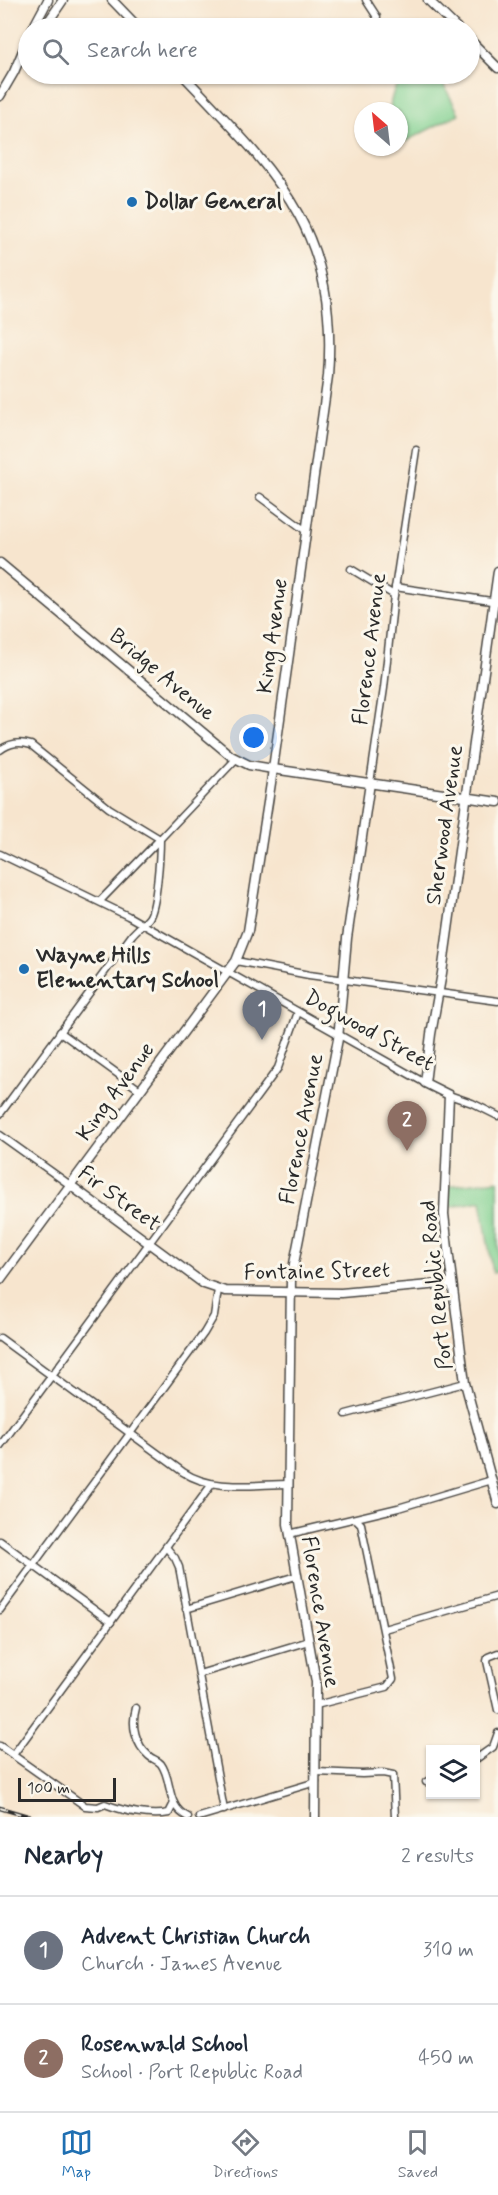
<!DOCTYPE html>
<html lang="en">
<head>
<meta charset="utf-8">
<style>
  :root { --surface:#fff; --page:#f6f6f7; --text:#1f2937; --muted:#747a83; --line:#e0e1e3; --accent:#1f6fb2 }
  body { margin:0; font-family:Mynerve,sans-serif; background:var(--page); color:var(--text) }
  .controls { position:absolute; right:18px; bottom:18px; display:grid; overflow:hidden; border-radius:0px; box-shadow:0 2px 4px #0004 }
  .controls button { width:54px; height:54px; display:grid; place-items:center; padding:0; border:0; border-bottom:2px solid var(--line); background:var(--surface); color:var(--text); font:30px sans-serif }
  .compass { position:absolute; left:354px; top:102px; width:54px; height:54px; border-radius:50%; background:var(--surface); box-shadow:0 2px 4px #0004; rotate:332deg }
  .scale { position:absolute; left:18px; bottom:15px; width:98px; box-sizing:border-box; padding-left:6px; border:3px solid #2b2b2b; border-top:0; font-size:16px; line-height:21px; white-space:nowrap; color:#2b2b2b; -webkit-text-stroke:4px #fbf7ec; paint-order:stroke }
  .you { position:absolute; left:254px; top:738px; width:21px; height:21px; margin:-15px; border:4px solid #fff; border-radius:50%; background:#1a73e8; box-shadow:0 0 0 9px #1a73e833 }
  .badge { display:grid; place-items:center; width:39px; height:39px; border-radius:50%; background:var(--accent); color:#fff; font-size:20px; font-weight:700 }
  .pin { position:absolute; translate:-50% -50px; filter:drop-shadow(0 2px 3px #0008) }
  .pin::after { content:''; position:absolute; top:32px; width:21px; height:18px; background:inherit; clip-path:polygon(0 0,100% 0,50% 100%) }
  .list { margin:0; padding:0; list-style:none }
  h2 { display:flex; justify-content:space-between; align-items:center; height:78px; margin:0; padding:0 24px; font-size:26px }
  h2 small { font-size:20px; font-weight:400; color:var(--muted) }
  .list li { display:grid; grid-template-columns:39px 1fr auto; gap:18px; align-items:center; box-sizing:border-box; height:108px; padding:0 24px; border-top:2px solid var(--line) }
  .list b { display:block; font-size:22px; white-space:nowrap }
  .list p { margin:0; font-size:20px; white-space:nowrap; color:var(--muted) }
  .list em { font-size:20px; font-style:normal; color:var(--muted) }
  .icon { flex:none; width:33px; height:33px; fill:none; stroke:currentColor; stroke-width:2; stroke-linecap:round; stroke-linejoin:round }
  .map { position:relative; flex:none; width:498px; height:1817px; overflow:hidden }
  .search { position:absolute; background:var(--surface); box-shadow:0 2px 4px #0004; left:18px; right:18px; top:18px; height:66px; display:flex; align-items:center; gap:15px; box-sizing:border-box; padding:0 21px; border-radius:33px; color:var(--muted); font-size:22px }
  .sheet { height:294px; background:var(--surface) }
  nav { display:flex; justify-content:space-around; align-items:center; box-sizing:border-box; height:84px; border-top:2px solid var(--line); background:var(--surface); font-size:16px; color:var(--muted) }
  nav a { display:grid; justify-items:center; gap:3px }
  nav .on { color:var(--accent) }
  .map>svg:first-child { display:block }
  .green { fill:#81d090; stroke:#567e5e; stroke-width:1.5 }
  .lines { fill:none; stroke-linecap:round; stroke-linejoin:round }
  .street-casing { stroke:#4a4743; stroke-width:9 }
  .secondary-casing { stroke:#4a4743; stroke-width:11 }
  .street { stroke:#fff; stroke-width:6 }
  .secondary { stroke:#fff; stroke-width:8 }
  .rail-casing { stroke:#2b2b2b; stroke-width:4.5 }
  .rail { stroke:#fbf7ec; stroke-width:2; stroke-dasharray:7; stroke-linecap:butt }
  .poi-dot { fill:#1f6fb2; stroke:#fbf7ec; stroke-width:2 }
  .labels { text-anchor:middle; dominant-baseline:central; stroke-width:6; stroke-linejoin:round; paint-order:stroke }
  .poi-label { font-size:22px; font-weight:bold; fill:#2b2b2b; stroke:#fbf7ec; text-anchor:start }
  .street-label { font-size:22px; fill:#2b2b2b; stroke:#fbf7ec }
</style>
</head>
<body>
<div class="map">
<svg width="498" height="1817" viewBox="0 0 498 1817">
  <rect width="100%" height="100%" fill="#fbf7ec"/>
  <filter id="ink" filterUnits="userSpaceOnUse"><feTurbulence type="fractalNoise" baseFrequency=".0167" numOctaves="2"/><feDisplacementMap in="SourceGraphic" scale="12" xChannelSelector="R" yChannelSelector="G"/><feConvolveMatrix kernelMatrix="1 2 1 2 8 2 1 2 1" color-interpolation-filters="sRGB"/></filter>
  <filter id="wash" filterUnits="userSpaceOnUse"><feTurbulence type="fractalNoise" baseFrequency=".008" numOctaves="4" result="noise"/><feDisplacementMap in="SourceGraphic" scale="24" xChannelSelector="R" yChannelSelector="G"/><feGaussianBlur stdDeviation="1.35" result="paint"/><feColorMatrix in="noise" values="0 0 0 0 0 0 0 0 0 0 0 0 0 0 0 0 0 1.4 0 .05"/><feComposite in="paint" operator="in"/></filter>
  <g filter="url(#wash)">
    <rect width="100%" height="100%" fill="#f7e5ce"/>
    <g class="green">
      <path d="M404,74H438L459,114L400,144L399,111H390C390,97 395,85 404,74Z"/>
      <polygon points="498,1180 498,1272 493,1273 481,1201 449,1207 448,1186"/>
    </g>
  </g>
  <g filter="url(#ink)">
    <g class="lines">
      <defs>
        <g id="street">
          <polyline points="366,0 377,17"/>
          <polyline points="260,497 306,531"/>
          <polyline points="351,569 394,595"/>
          <polyline points="395,587 498,602"/>
          <path d="M0,750C10,743 19,741 31,745L109,808L160,839L100,901"/>
          <polyline points="370,783 384,688 394,595 416,450"/>
          <polyline points="0,854 128,916 425,1083"/>
          <polyline points="236,961 309,975 498,1001"/>
          <polyline points="60,1032 140,1090"/>
          <polyline points="449,1095 472,1103 498,1116"/>
          <path d="M0,1114L132,935C137,929 144,924 149,918C157,907 160,854 160,839L236,759"/>
          <polyline points="0,1135 70,1185"/>
          <path d="M0,1338L183,1472C213,1492 254,1484 289,1484"/>
          <polyline points="346,1414 465,1383"/>
          <polyline points="0,1446 278,1068 298,1012"/>
          <polyline points="289,1534 398,1508 492,1480"/>
          <polyline points="0,1541 111,1622"/>
          <polyline points="166,1547 175,1558 179,1567 224,1810"/>
          <polyline points="186,1609 296,1576"/>
          <polyline points="0,1610 204,1333 214,1316 218,1290"/>
          <polyline points="384,1629 498,1596"/>
          <polyline points="498,1653 488,1657 487,1661 498,1710"/>
          <polyline points="199,1674 309,1641"/>
          <polyline points="316,1705 387,1687 393,1679 361,1524 356,1519"/>
          <path d="M136,1708C131,1725 135,1744 149,1756C152,1759 158,1760 161,1764C173,1780 165,1806 188,1817"/>
          <path d="M0,1746L85,1806L98,1807L105,1804C123,1811 151,1817 169,1813L174,1803"/>
          <polyline points="13,1755 212,1484"/>
          <polyline points="476,1759 493,1747 498,1733"/>
          <polyline points="316,1772 362,1774 383,1773 393,1775 395,1817"/>
          <polyline points="426,1782 430,1780"/>
          <polyline points="199,1817 316,1782"/>
        </g>
        <g id="secondary">
          <polyline points="112,0 139,28"/>
          <polyline points="428,0 457,28"/>
          <polyline points="33,28 48,0"/>
          <polyline points="44,28 63,0"/>
          <polyline points="470,40 498,68"/>
          <polyline points="0,96 14,72 28,39"/>
          <polyline points="0,563 231,756 249,765 273,769 498,802"/>
          <polyline points="498,571 442,973 431,1034 425,1083 449,1095 444,1214 449,1257 465,1383 498,1504"/>
          <polyline points="70,1185 204,1284 225,1291 341,1293 452,1283"/>
          <path d="M0,1280L236,961L248,931L271,783L328,376C339,229 275,172 182,74"/>
          <polyline points="315,1817 316,1682 288,1524 291,1279 338,1039 347,938 370,783"/>
        </g>
      </defs>
      <use href="#street" class="street-casing"/>
      <use href="#secondary" class="secondary-casing"/>
      <use href="#street" class="street"/>
      <use href="#secondary" class="secondary"/>
      <defs>
        <polyline id="rail" points="0,1808 31,1817"/>
      </defs>
      <use href="#rail" class="rail-casing"/>
      <use href="#rail" class="rail"/>
    </g>
  </g>
  <g class="poi-dot">
    <circle cx="132" cy="202" r="6"/>
    <circle cx="24" cy="969" r="6"/>
  </g>
  <g class="labels">
    <g class="poi-label">
      <text x="144" y="202">Dollar General</text>
      <text x="36" y="956">Wayne Hills<tspan x="36" dy="25">Elementary School</tspan></text>
    </g>
    <g class="street-label">
      <text transform="translate(273 636) rotate(-82)">King Avenue</text>
      <text transform="translate(370 649) rotate(-83)">Florence Avenue</text>
      <text transform="translate(162 675) rotate(40)">Bridge Avenue</text>
      <text transform="translate(445 825) rotate(-82)">Sherwood Avenue</text>
      <text transform="translate(369 1031) rotate(29)">Dogwood Street</text>
      <text transform="translate(116 1092) rotate(-54)">King Avenue</text>
      <text transform="translate(302 1129) rotate(-79)">Florence Avenue</text>
      <text transform="translate(119 1199) rotate(36)">Fir Street</text>
      <text transform="translate(317 1272) rotate(-1)">Fontaine Street</text>
      <text transform="translate(437 1285) rotate(-96)">Port Republic Road</text>
      <text transform="translate(320 1612) rotate(81)">Florence Avenue</text>
    </g>
  </g>
</svg>
<div class="controls">
<button><svg class="icon" aria-label="layers" viewBox="0 0 24 24"><path d="M12 4l9 5-9 5-9-5zM3 14l9 5 9-5"/></svg></button>
</div>
<svg class="compass" viewBox="-18 -18 36 36"><path d="M0-13l5 13h-10z" fill="#e53935"/><path d="M0 13l5-13h-10z" fill="#747a83"/></svg>
<div class="scale">100 m</div>
<div class="you"></div>
<div class="pin badge" style="left:262px;top:1040px;background:#6b7280">1</div>
<div class="pin badge" style="left:407px;top:1151px;background:#8d6e63">2</div>
<div class="search"><svg class="icon" aria-label="search" viewBox="0 0 24 24"><circle cx="10" cy="10" r="6"/><path d="M15 15l6 6"/></svg>Search here</div>
</div>
<section class="sheet">
<h2>Nearby<small>2 results</small></h2>
<ul class="list">
<li><span class="badge" style="background:#6b7280">1</span><div><b>Advent Christian Church</b><p>Church · James Avenue</p></div><em>310 m</em></li>
<li><span class="badge" style="background:#8d6e63">2</span><div><b>Rosenwald School</b><p>School · Port Republic Road</p></div><em>450 m</em></li>
</ul>
</section>
<nav>
<a class="on"><svg class="icon" aria-label="map" viewBox="0 0 24 24"><path d="M3 6l6-2 6 2 6-2v14l-6 2-6-2-6 2zM9 4v14M15 6v14"/></svg>Map</a>
<a><svg class="icon" aria-label="directions" viewBox="0 0 24 24"><path d="M12 3l9 9-9 9-9-9zM9 14v-3h6M13 9l2 2-2 2"/></svg>Directions</a>
<a><svg class="icon" aria-label="saved" viewBox="0 0 24 24"><path d="M7 4h10v16l-5-4-5 4z"/></svg>Saved</a>
</nav>
</body>
</html>
